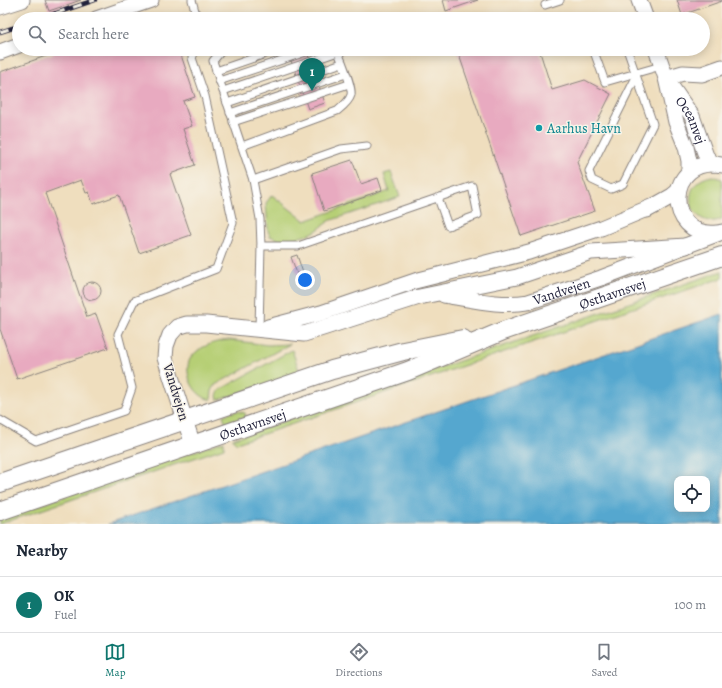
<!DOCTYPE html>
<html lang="en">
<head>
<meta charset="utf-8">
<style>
  :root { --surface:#fff; --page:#f2f2f3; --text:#1f2937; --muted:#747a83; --line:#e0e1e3; --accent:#0f766e }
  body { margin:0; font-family:Alegreya,serif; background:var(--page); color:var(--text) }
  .controls { position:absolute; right:12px; bottom:12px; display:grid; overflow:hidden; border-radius:8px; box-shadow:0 2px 10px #0003 }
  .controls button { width:36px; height:36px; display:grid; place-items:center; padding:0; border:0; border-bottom:1px solid var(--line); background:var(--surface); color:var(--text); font:20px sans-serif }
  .you { position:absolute; left:305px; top:280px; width:14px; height:14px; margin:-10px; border:3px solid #fff; border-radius:50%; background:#1a73e8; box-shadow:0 0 0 6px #1a73e833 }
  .badge { display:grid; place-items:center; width:26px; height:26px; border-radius:50%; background:var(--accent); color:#fff; font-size:13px; font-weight:700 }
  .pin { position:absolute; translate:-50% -33px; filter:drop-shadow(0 1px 2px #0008) }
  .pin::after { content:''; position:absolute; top:21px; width:14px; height:12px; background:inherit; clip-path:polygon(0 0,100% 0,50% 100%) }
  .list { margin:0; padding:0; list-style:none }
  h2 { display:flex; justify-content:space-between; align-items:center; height:52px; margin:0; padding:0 16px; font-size:17px }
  h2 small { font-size:13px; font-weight:400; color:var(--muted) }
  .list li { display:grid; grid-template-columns:26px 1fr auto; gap:12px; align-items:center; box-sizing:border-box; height:56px; padding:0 16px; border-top:1px solid var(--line) }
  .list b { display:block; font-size:15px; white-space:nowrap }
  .list p { margin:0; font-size:13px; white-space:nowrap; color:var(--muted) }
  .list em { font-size:13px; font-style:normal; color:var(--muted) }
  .icon { flex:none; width:22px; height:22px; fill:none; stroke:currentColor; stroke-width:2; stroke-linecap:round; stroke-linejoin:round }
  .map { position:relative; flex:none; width:722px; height:524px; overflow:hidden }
  .search { position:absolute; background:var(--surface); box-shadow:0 2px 10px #0003; left:12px; right:12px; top:12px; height:44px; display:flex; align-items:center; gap:10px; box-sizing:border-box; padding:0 14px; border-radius:22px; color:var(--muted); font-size:15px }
  .sheet { height:108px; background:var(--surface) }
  nav { display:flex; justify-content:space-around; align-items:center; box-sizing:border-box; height:56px; border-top:1px solid var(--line); background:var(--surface); font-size:11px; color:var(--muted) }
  nav a { display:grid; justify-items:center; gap:2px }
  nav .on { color:var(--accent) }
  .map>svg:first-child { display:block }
  .green { fill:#b6cf75; stroke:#6c7858 }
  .water { fill:#54a7cf; stroke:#3b6485; fill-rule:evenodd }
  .building { fill:#e8aac0 }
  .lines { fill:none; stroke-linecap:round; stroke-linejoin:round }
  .service-casing { stroke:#88807c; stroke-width:9 }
  .minor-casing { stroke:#88807c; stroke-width:17 }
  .tertiary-casing { stroke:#88807c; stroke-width:20 }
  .service { stroke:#fff; stroke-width:7 }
  .minor { stroke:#fff; stroke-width:15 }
  .tertiary { stroke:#fff; stroke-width:18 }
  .rail-casing { stroke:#22223b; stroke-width:4.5 }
  .rail { stroke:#f7f3e8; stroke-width:3; stroke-dasharray:9; stroke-linecap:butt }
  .culture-dot { fill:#0f9aa8; stroke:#f7f3e8; stroke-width:1.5 }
  .labels { text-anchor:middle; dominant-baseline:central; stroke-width:3; stroke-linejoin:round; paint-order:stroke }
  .street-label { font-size:14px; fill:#22223b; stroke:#f7f3e8 }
  .culture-label { font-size:14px; fill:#0d838f; stroke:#f7f3e8; text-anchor:start }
</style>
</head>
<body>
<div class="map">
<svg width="722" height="524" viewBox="0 0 722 524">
  <rect width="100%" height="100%" fill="#f7f3e8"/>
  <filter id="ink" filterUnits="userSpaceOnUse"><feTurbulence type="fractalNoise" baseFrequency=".025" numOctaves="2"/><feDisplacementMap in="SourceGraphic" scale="8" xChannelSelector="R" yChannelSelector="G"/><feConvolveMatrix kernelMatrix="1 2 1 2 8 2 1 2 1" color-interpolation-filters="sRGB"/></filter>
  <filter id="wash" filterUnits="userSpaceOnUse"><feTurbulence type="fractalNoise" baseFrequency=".012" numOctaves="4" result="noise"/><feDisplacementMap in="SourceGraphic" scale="16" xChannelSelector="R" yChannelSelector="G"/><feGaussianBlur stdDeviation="0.9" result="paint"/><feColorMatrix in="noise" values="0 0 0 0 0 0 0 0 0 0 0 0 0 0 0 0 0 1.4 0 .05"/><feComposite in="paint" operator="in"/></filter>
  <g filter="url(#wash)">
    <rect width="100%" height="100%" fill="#efdebe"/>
    <g class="green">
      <polygon points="391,172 400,197 329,221 316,231 308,235 292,239 279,240 270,236 268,231 266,203 272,195 305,221 389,191 384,174"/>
      <path d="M712,176L722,179V219C692,232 674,183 712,176Z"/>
      <polygon points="722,271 722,278 237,443 232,439"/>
      <path d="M229,340L268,345L290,344L215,385L212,391L211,400C208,399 204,398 202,396C191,389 184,371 190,359C197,347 215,341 229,340Z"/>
      <path d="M292,350L300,373L218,400C216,394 218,391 223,388Z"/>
      <polygon points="237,411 245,413 246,417 226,425 223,415"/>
      <polygon points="224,441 224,448 0,524 0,519"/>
    </g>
    <path class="water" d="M722,314V524H108ZM677,479H707V509H677Z"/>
    <g id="blocks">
      <g class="building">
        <polygon points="45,0 81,0 49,11"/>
        <polygon points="443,0 478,0 446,11"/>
        <polygon points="677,0 722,0 722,1 682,15"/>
        <polygon points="66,49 179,49 195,97 183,101 192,126 183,129 195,165 170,174 191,235 139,253 119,195 93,204 89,192 86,193 81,180 45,193 87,317 96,314 108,348 17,379 0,329 0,72"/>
        <polygon points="287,49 306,49 325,103 308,109"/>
        <polygon points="457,49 539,49 552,90 585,80 611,94 577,162 595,211 521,236"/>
        <polygon points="352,160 361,184 378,178 382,190 365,196 365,197 324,211 312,173"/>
        <polygon points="297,255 308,288 303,290 291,257"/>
        <circle cx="92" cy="291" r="9"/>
      </g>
    </g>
  </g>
  <g filter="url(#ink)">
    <use href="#blocks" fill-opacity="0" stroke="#88807c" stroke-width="1"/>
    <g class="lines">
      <defs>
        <g id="service">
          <polyline points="192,0 197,19"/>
          <polyline points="545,5 560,0"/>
          <polyline points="223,49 213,61 253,180 260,219 261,246 259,329"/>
          <polyline points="593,49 605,82 661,66"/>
          <polyline points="627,49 653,124 623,184 611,189 592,180 589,171 636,77"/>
          <polyline points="216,71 280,49"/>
          <polyline points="219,81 315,49"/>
          <polyline points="223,91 338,52"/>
          <polyline points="227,103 342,63"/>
          <polyline points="230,113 346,74"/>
          <polyline points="233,122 349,84"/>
          <path d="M242,146L337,111C342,107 349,102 351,95C353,86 340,58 337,49"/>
          <polyline points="253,180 341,149 367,146"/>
          <polyline points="261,246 298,246 472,186 478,215 448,226 438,198"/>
          <polyline points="0,420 36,441 124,411 132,388 118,334 134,301 216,269 233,223 205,96 192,58 196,49"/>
        </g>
        <g id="minor">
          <polyline points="639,0 646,19"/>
          <polyline points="0,7 22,0"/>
          <polyline points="96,19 151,0"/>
          <polyline points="656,49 666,78 676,122 686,147 689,161 689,172"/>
          <polyline points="0,52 19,45"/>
          <polyline points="666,78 683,73 702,74 722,67"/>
          <path id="s1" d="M671,86L692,116L706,156L713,164"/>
          <polyline points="647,210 672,196 678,191"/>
          <path d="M717,233C664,239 664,154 722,165"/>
          <path id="s2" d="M444,295C471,299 501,307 528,302L601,278L722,232"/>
          <polyline points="268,327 321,313 415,281 529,252 601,228 656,205"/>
          <polyline points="193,445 165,358 166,346 170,335 177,327 187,324 206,324 304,334 419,297 517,277 591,252 686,246"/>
        </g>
        <g id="tertiary">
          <polyline points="0,483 332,370 403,351 463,339"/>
          <path id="s3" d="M0,511L408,371L503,331L722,256"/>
        </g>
      </defs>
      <use href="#service" class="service-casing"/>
      <use href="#minor" class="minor-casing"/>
      <use href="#tertiary" class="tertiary-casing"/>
      <use href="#service" class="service"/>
      <use href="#minor" class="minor"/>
      <use href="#tertiary" class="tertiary"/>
      <defs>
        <g id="rail">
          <polyline points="39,19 95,0"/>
          <polyline points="0,32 19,26"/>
        </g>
      </defs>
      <use href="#rail" class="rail-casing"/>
      <use href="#rail" class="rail"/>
    </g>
  </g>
  <circle class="culture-dot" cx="539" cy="128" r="4"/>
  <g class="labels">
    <g class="street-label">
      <text stroke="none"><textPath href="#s1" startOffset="40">Oceanvej</textPath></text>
      <text stroke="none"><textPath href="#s2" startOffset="120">Vandvejen</textPath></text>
      <text stroke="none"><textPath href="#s3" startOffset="650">Østhavnsvej</textPath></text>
      <text transform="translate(176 392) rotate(73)">Vandvejen</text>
      <text stroke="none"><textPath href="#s3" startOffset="267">Østhavnsvej</textPath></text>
    </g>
    <g class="culture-label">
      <text x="547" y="128">Aarhus Havn</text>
    </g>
  </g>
</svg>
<div class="controls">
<button><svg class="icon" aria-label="locate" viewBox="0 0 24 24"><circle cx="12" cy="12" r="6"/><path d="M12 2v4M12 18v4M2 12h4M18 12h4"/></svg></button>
</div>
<div class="you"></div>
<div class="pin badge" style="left:312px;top:91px">1</div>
<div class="search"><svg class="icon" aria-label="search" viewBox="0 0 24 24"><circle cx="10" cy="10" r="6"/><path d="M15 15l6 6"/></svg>Search here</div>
</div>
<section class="sheet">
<h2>Nearby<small></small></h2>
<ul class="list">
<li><span class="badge">1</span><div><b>OK</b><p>Fuel</p></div><em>100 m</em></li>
</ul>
</section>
<nav>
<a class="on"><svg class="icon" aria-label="map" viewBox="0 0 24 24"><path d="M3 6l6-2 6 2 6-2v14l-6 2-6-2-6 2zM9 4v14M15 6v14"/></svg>Map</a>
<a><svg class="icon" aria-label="directions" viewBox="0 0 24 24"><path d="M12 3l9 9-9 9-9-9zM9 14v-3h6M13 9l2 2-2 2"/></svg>Directions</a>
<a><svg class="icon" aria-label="saved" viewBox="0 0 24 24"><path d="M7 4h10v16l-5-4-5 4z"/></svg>Saved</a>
</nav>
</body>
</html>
